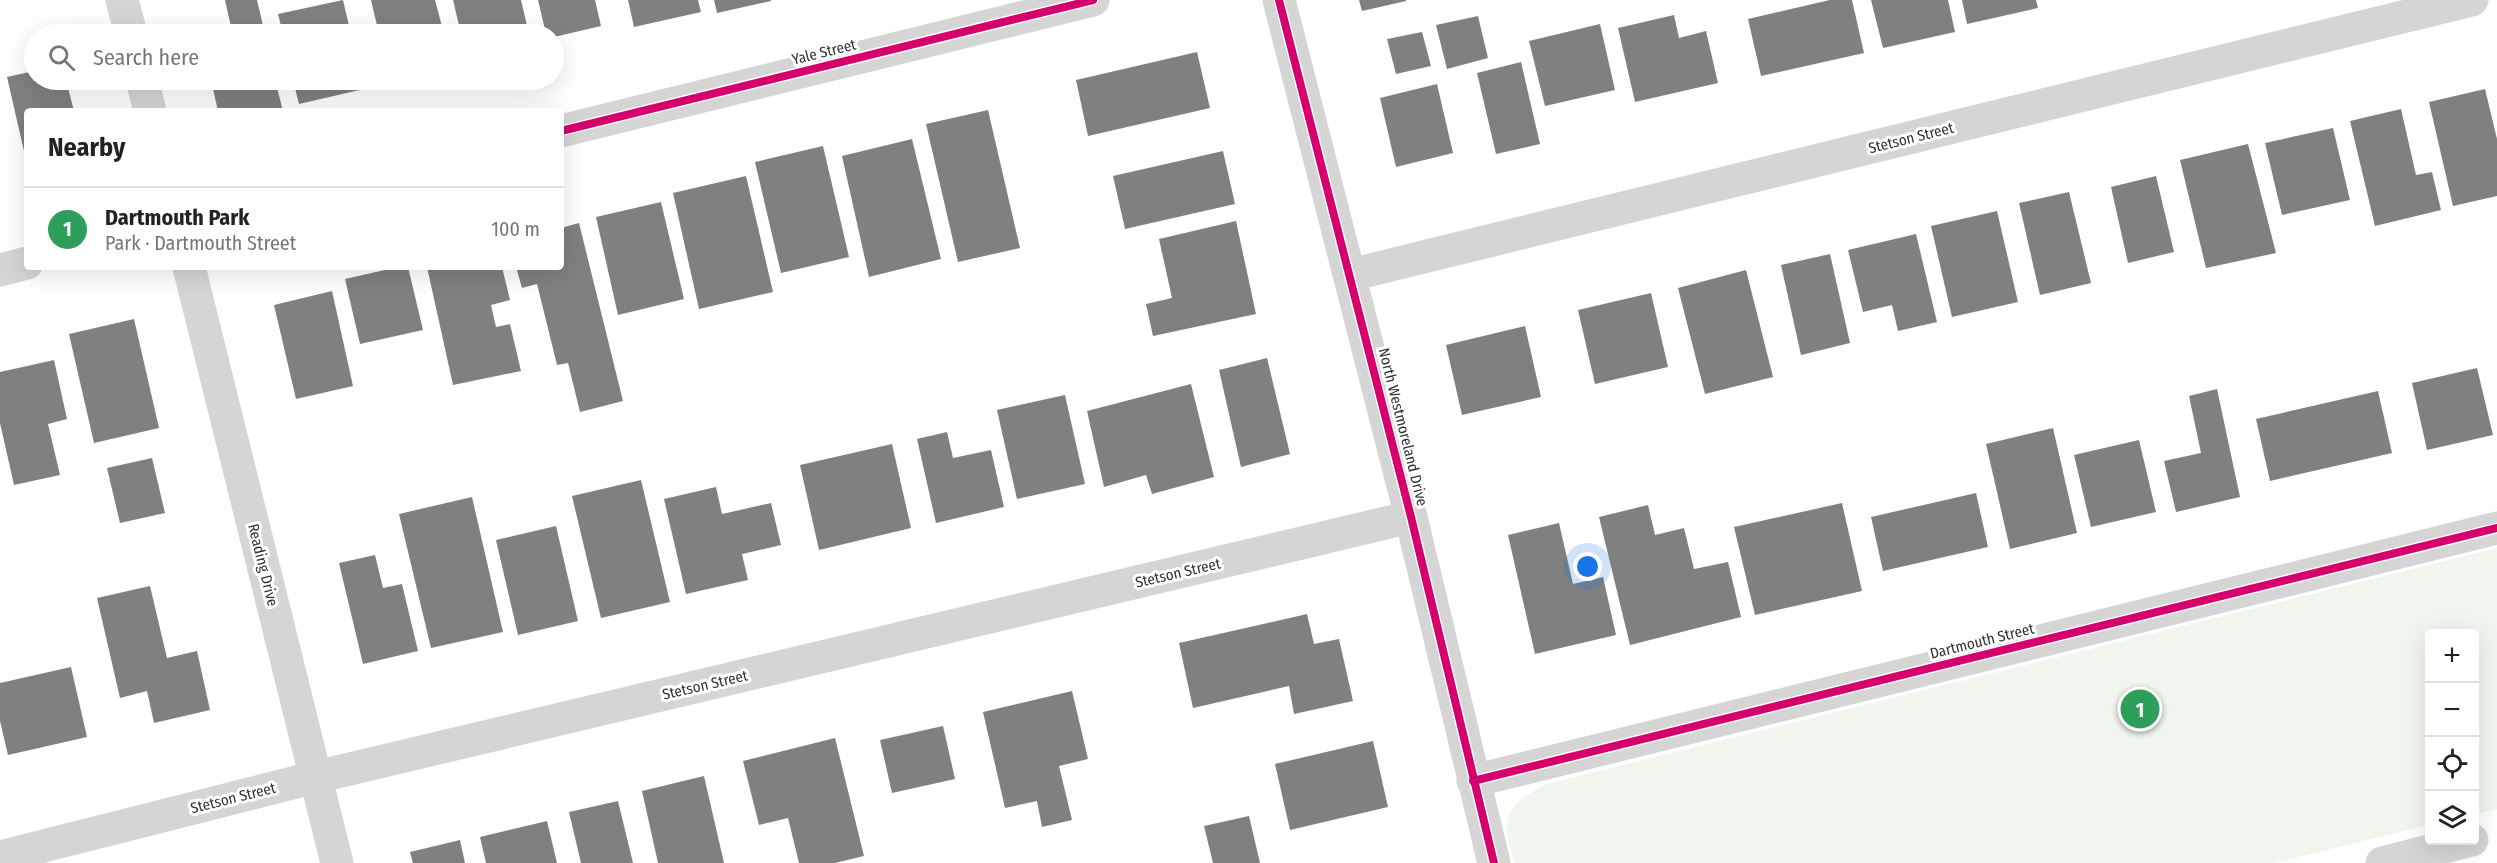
<!DOCTYPE html>
<html lang="en">
<head>
<meta charset="utf-8">
<style>
  :root { --surface:#fff; --page:#f2f2f2; --text:#222; --muted:#767676; --line:#e0e0e0; --accent:#2563eb }
  body { margin:0; font-family:"Fira Sans Condensed",sans-serif; background:var(--page); color:var(--text) }
  .controls { position:absolute; right:18px; bottom:18px; display:grid; overflow:hidden; border-radius:6px; box-shadow:0 6px 24px #0002 }
  .controls button { width:54px; height:54px; display:grid; place-items:center; padding:0; border:0; border-bottom:2px solid var(--line); background:var(--surface); color:var(--text); font:30px sans-serif }
  .you { position:absolute; left:1588px; top:567px; width:21px; height:21px; margin:-15px; border:4px solid #fff; border-radius:50%; background:#1a73e8; box-shadow:0 0 0 9px #1a73e833 }
  .badge { display:grid; place-items:center; width:39px; height:39px; border-radius:50%; background:var(--accent); color:#fff; font-size:20px; font-weight:700 }
  .pin { position:absolute; translate:-50% -50%; border:3px solid #fff; box-shadow:0 2px 6px #0006 }
  .list { margin:0; padding:0; list-style:none }
  h2 { display:flex; justify-content:space-between; align-items:center; height:78px; margin:0; padding:0 24px; font-size:26px }
  h2 small { font-size:20px; font-weight:400; color:var(--muted) }
  .list li { display:grid; grid-template-columns:39px 1fr auto; gap:18px; align-items:center; box-sizing:border-box; height:84px; padding:0 24px; border-top:2px solid var(--line) }
  .list b { display:block; font-size:22px; white-space:nowrap }
  .list p { margin:0; font-size:20px; white-space:nowrap; color:var(--muted) }
  .list em { font-size:20px; font-style:normal; color:var(--muted) }
  .icon { flex:none; width:33px; height:33px; fill:none; stroke:currentColor; stroke-width:2; stroke-linecap:round; stroke-linejoin:round }
  .map { position:relative; flex:none; width:2497px; height:863px; overflow:hidden }
  .search { position:absolute; background:var(--surface); box-shadow:0 6px 24px #0002; left:24px; top:24px; width:540px; height:66px; display:flex; align-items:center; gap:15px; box-sizing:border-box; padding:0 21px; border-radius:33px; color:var(--muted); font-size:22px }
  .panel { position:absolute; background:var(--surface); box-shadow:0 6px 24px #0002; left:24px; top:108px; width:540px; height:162px; border-radius:6px }
  .map>svg:first-child { display:block }
  .green { fill:#f0f6ed }
  .building { fill:#808080 }
  .lines { fill:none; stroke-linecap:round; stroke-linejoin:round }
  .minor { stroke:#d5d5d5; stroke-width:33 }
  .tertiary { stroke:#d5d5d5; stroke-width:33 }
  .cycleway-casing { stroke:#fff; stroke-width:11 }
  .cycleway { stroke:#d6006c; stroke-width:8 }
  .labels { text-anchor:middle; dominant-baseline:central; stroke-width:6; stroke-linejoin:round; paint-order:stroke }
  .street-label { font-size:15px; fill:#313131; stroke:#fff }
</style>
</head>
<body>
<div class="map">
<svg width="2497" height="863" viewBox="0 0 2497 863">
  <rect width="100%" height="100%" fill="#fff"/>
  <path class="green" d="M2497,548V809L2475,814L2474,634H2430L2429,825L2275,863H1515C1512,853 1508,841 1507,831C1504,807 1529,792 1547,784Z"/>
  <g class="building">
    <polygon points="225,0 257,0 265,34 201,34 231,27"/>
    <polygon points="343,0 351,34 283,34 278,14"/>
    <polygon points="371,0 435,0 444,34 379,34"/>
    <polygon points="453,0 521,0 529,34 461,34"/>
    <polygon points="538,0 595,0 601,26 554,37 554,34 546,34"/>
    <polygon points="628,0 698,0 701,12 634,27"/>
    <polygon points="714,0 771,0 771,1 717,13"/>
    <polygon points="1359,0 1406,0 1406,1 1362,11"/>
    <polygon points="1830,0 1852,0 1864,53 1761,76 1748,19"/>
    <polygon points="1871,0 1948,0 1955,32 1883,48"/>
    <polygon points="1962,0 2036,0 2038,8 1967,24"/>
    <polygon points="1674,15 1679,38 1706,31 1718,83 1635,102 1618,28"/>
    <polygon points="1478,16 1488,58 1447,69 1436,25"/>
    <polygon points="1600,24 1615,90 1545,106 1529,41"/>
    <polygon points="1422,32 1431,66 1396,74 1387,39"/>
    <polygon points="1197,52 1210,108 1088,136 1076,80"/>
    <polygon points="1521,62 1540,144 1496,154 1477,73"/>
    <polygon points="34,71 34,80 66,80 74,111 27,111 26,160 7,77"/>
    <polygon points="211,80 275,80 283,111 218,111"/>
    <polygon points="293,80 362,80 364,89 299,104"/>
    <polygon points="389,80 419,80 391,87"/>
    <polygon points="1437,84 1453,153 1396,167 1380,98"/>
    <polygon points="2485,89 2497,139 2497,196 2453,206 2429,102"/>
    <polygon points="2401,109 2416,175 2432,172 2441,210 2375,226 2350,121"/>
    <polygon points="988,110 1020,248 958,262 926,124"/>
    <polygon points="2333,128 2350,200 2282,215 2265,143"/>
    <polygon points="912,139 941,259 869,277 842,156"/>
    <polygon points="2248,144 2276,253 2206,268 2180,160"/>
    <polygon points="823,146 849,257 781,273 755,162"/>
    <polygon points="1223,151 1235,204 1125,229 1113,176"/>
    <polygon points="746,176 773,292 699,309 673,193"/>
    <polygon points="2156,176 2174,252 2128,263 2111,187"/>
    <polygon points="2069,192 2091,283 2040,295 2019,203"/>
    <polygon points="661,202 684,299 618,315 596,217"/>
    <polygon points="1997,211 2018,302 1952,317 1931,226"/>
    <polygon points="1236,221 1256,314 1153,336 1146,304 1172,298 1159,239"/>
    <polygon points="579,223 623,401 580,412 568,363 557,365 537,284 522,288 516,267 561,267 561,228"/>
    <polygon points="1916,234 1937,322 1898,331 1892,305 1863,312 1848,250"/>
    <polygon points="1830,254 1850,343 1801,355 1781,265"/>
    <polygon points="398,267 408,267 423,330 360,344 345,279"/>
    <polygon points="427,267 502,267 510,300 491,305 496,327 510,324 521,371 453,385"/>
    <polygon points="1746,270 1773,377 1705,394 1678,288"/>
    <polygon points="332,291 353,386 296,399 274,305"/>
    <polygon points="1651,293 1668,367 1595,384 1578,310"/>
    <polygon points="134,319 159,428 94,443 69,334"/>
    <polygon points="1525,326 1541,397 1462,415 1446,345"/>
    <polygon points="1267,358 1290,454 1241,467 1219,370"/>
    <polygon points="54,360 67,419 48,424 60,475 14,485 0,423 0,372"/>
    <polygon points="2477,368 2493,435 2427,450 2412,383"/>
    <polygon points="1191,384 1214,477 1152,494 1146,475 1104,487 1087,411"/>
    <polygon points="2217,389 2240,497 2176,512 2164,461 2201,453 2189,396"/>
    <polygon points="2378,391 2392,453 2270,481 2256,419"/>
    <polygon points="1065,395 1085,484 1017,499 997,410"/>
    <polygon points="2053,428 2077,533 2010,549 1986,444"/>
    <polygon points="947,432 953,458 991,450 1004,507 936,523 917,439"/>
    <polygon points="2139,440 2156,512 2091,527 2074,455"/>
    <polygon points="892,444 911,528 819,550 800,465"/>
    <polygon points="152,458 165,513 120,523 107,468"/>
    <polygon points="641,480 670,602 601,618 572,496"/>
    <polygon points="716,487 722,514 771,503 781,545 742,554 748,580 686,594 664,499"/>
    <polygon points="1976,493 1988,547 1883,571 1871,517"/>
    <polygon points="472,497 503,632 431,648 399,514"/>
    <polygon points="1842,503 1862,591 1755,615 1734,527"/>
    <polygon points="1648,505 1655,535 1684,528 1694,569 1728,562 1741,617 1630,645 1599,517"/>
    <polygon points="1559,523 1573,584 1603,577 1616,635 1535,654 1508,535"/>
    <polygon points="556,526 578,621 518,635 496,540"/>
    <polygon points="375,555 383,588 402,584 418,651 363,664 339,563"/>
    <polygon points="150,586 167,658 197,651 210,710 154,723 147,691 120,698 97,598"/>
    <polygon points="1307,614 1314,644 1339,639 1353,701 1294,714 1289,686 1193,708 1179,643"/>
    <polygon points="71,667 87,737 8,755 0,721 0,683"/>
    <polygon points="1072,691 1088,759 1059,766 1072,820 1042,827 1037,801 1005,808 983,712"/>
    <polygon points="943,726 955,779 892,793 880,740"/>
    <polygon points="835,738 864,856 835,863 799,863 788,818 759,825 743,761"/>
    <polygon points="1373,741 1388,807 1290,830 1275,764"/>
    <polygon points="704,776 724,863 658,863 642,791"/>
    <polygon points="618,801 633,863 581,863 569,812"/>
    <polygon points="1249,816 1260,863 1213,863 1204,826"/>
    <polygon points="547,821 557,863 486,863 480,837"/>
    <polygon points="460,840 465,863 413,863 410,852"/>
  </g>
  <g class="lines">
    <g class="minor">
      <polyline points="122,0 131,34"/>
      <polyline points="142,80 150,111"/>
      <polyline points="561,131 1093,0"/>
      <polyline points="189,267 337,863"/>
      <polyline points="0,270 27,263"/>
      <polyline points="1350,275 2472,0"/>
      <polyline points="1473,781 2497,528"/>
      <polyline points="0,857 316,777 1411,517"/>
      <polyline points="2382,863 2472,840"/>
    </g>
    <polyline class="tertiary" points="1279,0 1411,517 1494,863"/>
    <defs>
      <g id="cycleway">
        <polyline points="1279,0 1411,517 1494,863"/>
        <polyline points="561,131 1093,0"/>
        <polyline points="1473,781 2497,528"/>
      </g>
    </defs>
    <use href="#cycleway" class="cycleway-casing"/>
    <use href="#cycleway" class="cycleway"/>
  </g>
  <g class="labels">
    <g class="street-label">
      <text transform="translate(824 52) rotate(-14)">Yale Street</text>
      <text transform="translate(1911 138) rotate(-14)">Stetson Street</text>
      <text transform="translate(1403 427) rotate(76)">North Westmoreland Drive</text>
      <text transform="translate(263 565) rotate(76)">Reading Drive</text>
      <text transform="translate(1178 573) rotate(-13)">Stetson Street</text>
      <text transform="translate(1982 641) rotate(-14)">Dartmouth Street</text>
      <text transform="translate(705 685) rotate(-13)">Stetson Street</text>
      <text transform="translate(233 798) rotate(-14)">Stetson Street</text>
    </g>
  </g>
</svg>
<div class="controls">
<button>+</button>
<button>−</button>
<button><svg class="icon" aria-label="locate" viewBox="0 0 24 24"><circle cx="12" cy="12" r="6"/><path d="M12 2v4M12 18v4M2 12h4M18 12h4"/></svg></button>
<button><svg class="icon" aria-label="layers" viewBox="0 0 24 24"><path d="M12 4l9 5-9 5-9-5zM3 14l9 5 9-5"/></svg></button>
</div>
<div class="you"></div>
<div class="pin badge" style="left:2140px;top:709px;background:#2e9e5b">1</div>
<div class="search"><svg class="icon" aria-label="search" viewBox="0 0 24 24"><circle cx="10" cy="10" r="6"/><path d="M15 15l6 6"/></svg>Search here</div>
<section class="panel">
<h2>Nearby<small></small></h2>
<ul class="list">
<li><span class="badge" style="background:#2e9e5b">1</span><div><b>Dartmouth Park</b><p>Park · Dartmouth Street</p></div><em>100 m</em></li>
</ul>
</section>
</div>
</body>
</html>
